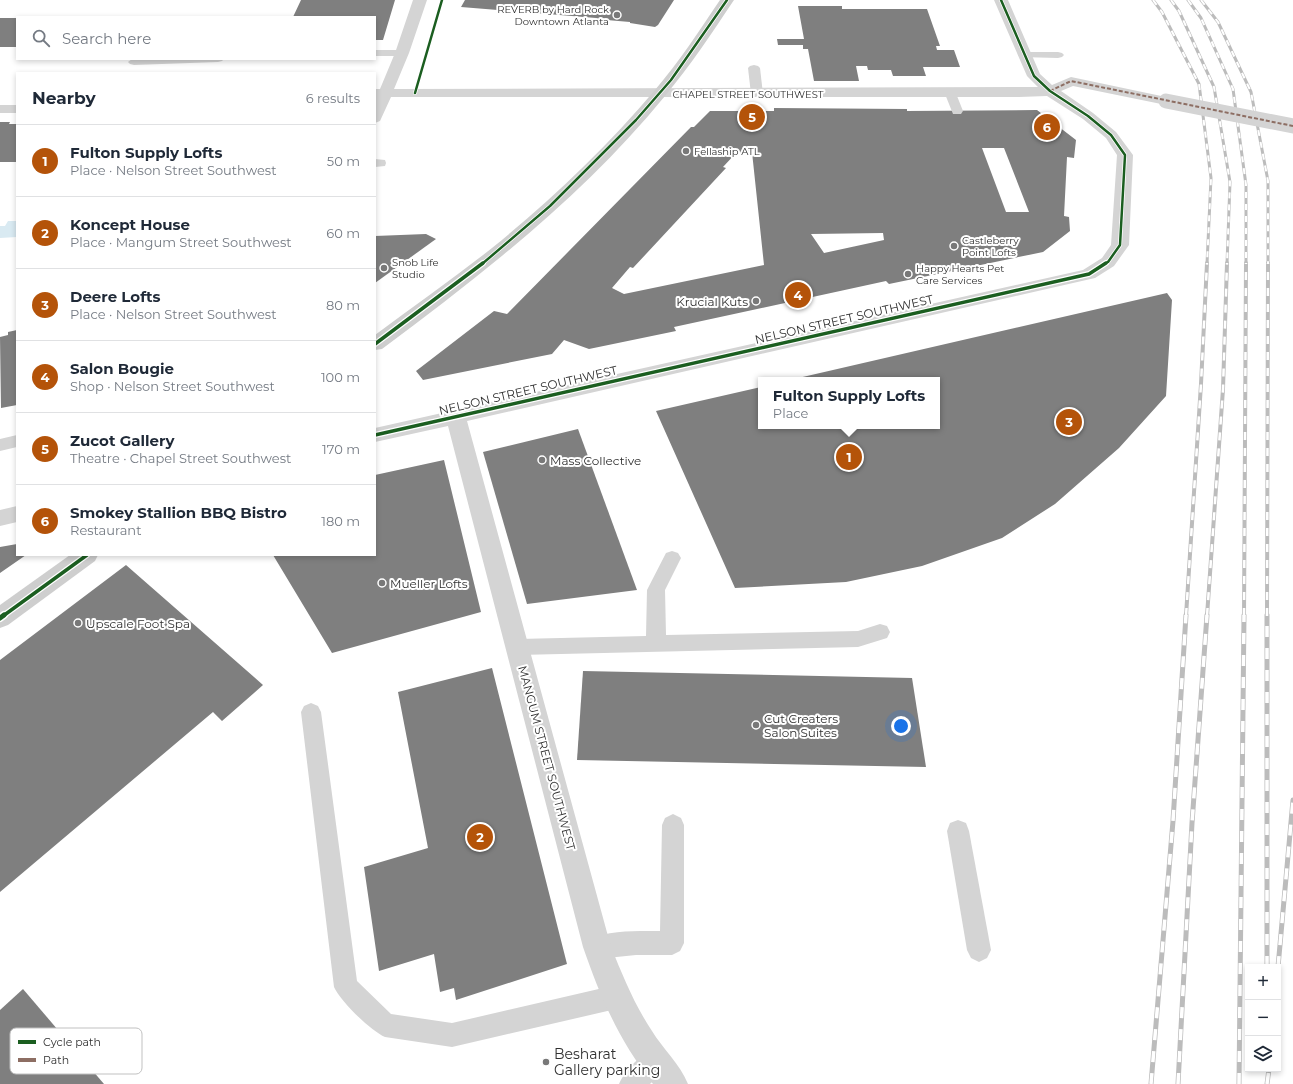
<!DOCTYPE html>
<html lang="en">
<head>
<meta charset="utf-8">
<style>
  :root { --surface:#fff; --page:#f6f6f7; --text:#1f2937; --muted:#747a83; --line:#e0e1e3; --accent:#b45309 }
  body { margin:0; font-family:Montserrat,sans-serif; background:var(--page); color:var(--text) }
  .controls { position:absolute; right:12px; bottom:12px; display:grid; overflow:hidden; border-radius:0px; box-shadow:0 2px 6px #0003 }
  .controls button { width:36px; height:36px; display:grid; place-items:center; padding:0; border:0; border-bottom:1px solid var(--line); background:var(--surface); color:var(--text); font:20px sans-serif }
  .you { position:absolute; left:901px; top:726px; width:14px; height:14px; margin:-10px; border:3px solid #fff; border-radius:50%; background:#1a73e8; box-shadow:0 0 0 6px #1a73e833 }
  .badge { display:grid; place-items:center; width:26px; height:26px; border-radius:50%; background:var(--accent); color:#fff; font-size:13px; font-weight:700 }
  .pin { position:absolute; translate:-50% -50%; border:2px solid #fff; box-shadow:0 1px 4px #0006 }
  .popup { position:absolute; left:758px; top:377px; width:182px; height:52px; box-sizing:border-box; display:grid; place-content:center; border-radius:0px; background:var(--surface); filter:drop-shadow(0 1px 3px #0005); font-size:13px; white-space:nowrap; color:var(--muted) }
  .popup b { font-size:15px; color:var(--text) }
  .popup::after { content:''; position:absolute; left:50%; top:100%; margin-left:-8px; border:8px solid transparent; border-top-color:var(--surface) }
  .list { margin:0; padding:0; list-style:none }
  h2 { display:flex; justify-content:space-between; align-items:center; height:52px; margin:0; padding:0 16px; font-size:17px }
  h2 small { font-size:13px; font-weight:400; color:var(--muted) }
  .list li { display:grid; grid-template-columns:26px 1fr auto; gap:12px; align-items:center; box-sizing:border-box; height:72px; padding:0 16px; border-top:1px solid var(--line) }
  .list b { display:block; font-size:15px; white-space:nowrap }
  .list p { margin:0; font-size:13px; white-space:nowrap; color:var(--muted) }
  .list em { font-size:13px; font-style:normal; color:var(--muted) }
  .icon { flex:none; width:22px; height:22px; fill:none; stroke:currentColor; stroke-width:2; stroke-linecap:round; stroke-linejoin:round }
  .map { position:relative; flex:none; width:1293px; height:1084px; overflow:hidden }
  .search { position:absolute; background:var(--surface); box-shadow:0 2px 6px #0003; left:16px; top:16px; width:360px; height:44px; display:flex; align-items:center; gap:10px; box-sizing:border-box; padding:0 14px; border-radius:0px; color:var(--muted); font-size:15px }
  .panel { position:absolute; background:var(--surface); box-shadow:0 2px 6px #0003; left:16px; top:72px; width:360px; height:484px; border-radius:0px }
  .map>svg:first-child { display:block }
  .water { fill:#d9eaf2 }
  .building { fill:#7f7f7f; fill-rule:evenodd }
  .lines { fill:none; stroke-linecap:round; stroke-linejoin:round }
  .lane { fill:#d4d4d4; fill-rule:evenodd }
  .street { fill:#d4d4d4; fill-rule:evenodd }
  .secondary { fill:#cecece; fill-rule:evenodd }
  .rail-far2-casing { stroke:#bcbcbc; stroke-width:3 }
  .rail-far1-casing { stroke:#bcbcbc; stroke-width:4 }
  .rail-casing { stroke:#bcbcbc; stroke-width:5 }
  .rail-far2 { stroke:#fff; stroke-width:2; stroke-dasharray:6; stroke-linecap:butt }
  .rail-far1 { stroke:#fff; stroke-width:2.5; stroke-dasharray:8; stroke-linecap:butt }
  .rail { stroke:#fff; stroke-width:3.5; stroke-dasharray:11; stroke-linecap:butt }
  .street-bridge { stroke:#d4d4d4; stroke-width:15 }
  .quiet { stroke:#8d6e63; stroke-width:2; stroke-dasharray:4 2; stroke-linecap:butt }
  .cycleway-far2-casing { stroke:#fff; stroke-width:4 }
  .cycleway-far1-casing { stroke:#fff; stroke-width:6 }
  .cycleway-casing { stroke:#fff; stroke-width:8 }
  .cycleway-far2 { stroke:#1b5e20; stroke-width:2.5 }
  .cycleway-far1 { stroke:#1b5e20; stroke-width:3.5 }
  .cycleway { stroke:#1b5e20; stroke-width:5 }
  .poi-dot { fill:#787878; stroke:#fff; stroke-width:1.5 }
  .labels { text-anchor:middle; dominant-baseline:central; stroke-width:4; stroke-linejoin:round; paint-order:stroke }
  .far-poi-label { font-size:10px; fill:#303030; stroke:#fff; text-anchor:start }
  .far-street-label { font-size:10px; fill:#303030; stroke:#fff }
  .poi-label { font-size:12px; fill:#303030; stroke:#fff; text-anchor:start }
  .street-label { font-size:12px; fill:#303030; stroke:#fff }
  .near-poi-label { font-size:14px; fill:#303030; stroke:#fff; text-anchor:start }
  .key { fill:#fff; stroke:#c1c1c1; stroke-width:1 }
  .key-label { font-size:11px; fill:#303030 }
</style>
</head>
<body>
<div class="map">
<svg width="1293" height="1084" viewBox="0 0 1293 1084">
  <rect width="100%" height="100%" fill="#fff"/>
  <polygon class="water" points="8,221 17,221 17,237 0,238 0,226 5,226"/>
  <g class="building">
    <polygon points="301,0 395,0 383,40 375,40 375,17 293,17"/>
    <polygon points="465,0 674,0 658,25 655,27 630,23 630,22 595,19 596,18 461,7"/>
    <polygon points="798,6 842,6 842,9 927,9 940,46 936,46 937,50 954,50 960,67 923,67 926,76 893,76 891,70 868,70 867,66 856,66 859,81 814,81 808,49 803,49 803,45 778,45 777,39 804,39"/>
    <rect x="0" y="18" width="17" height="29"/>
    <path d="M774,108L907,109V111L1037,110L1076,140L1074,158L1067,157L1064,216L1069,217L1070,231L1043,252L889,284L886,281L674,327L676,331L589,349L564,340L552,354L423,380L416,371L494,311L507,314L691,127H694L710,111H774ZM982,148H1004L1029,212H1006ZM752,152L764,265L624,294L612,288L630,267L633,268L726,168L723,167L736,153ZM883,233L884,240L824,253L811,234Z"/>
    <polygon points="0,122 10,122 9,124 17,124 17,162 0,162"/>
    <polygon points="426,234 436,239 375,283 375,236"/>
    <polygon points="1167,293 1172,300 1166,396 1119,448 1055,504 1002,538 922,566 846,582 735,588 656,411 761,387 761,426 937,426 937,380 794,379"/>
    <polygon points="17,330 17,405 1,408 0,337 8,335 8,332"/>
    <polygon points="578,429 637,590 527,604 483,452"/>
    <polygon points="444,460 481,612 332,653 273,555 375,555 375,475"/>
    <polygon points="17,544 17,555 26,555 0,573 0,547"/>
    <polygon points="126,565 263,685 222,721 213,712 0,892 0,660"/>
    <polygon points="492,668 567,964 456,1000 454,988 440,992 434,954 379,971 364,867 428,848 398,692"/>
    <polygon points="583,671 912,678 926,767 577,760"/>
    <polygon points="23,989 104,1084 0,1084 0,1010"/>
  </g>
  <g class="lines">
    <g class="lane">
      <polygon points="375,50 402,50 406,51 408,53 406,55 402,56 375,56"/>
      <polygon points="1024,52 1058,52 1062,53 1064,55 1062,57 1058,58 1020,57 1018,55 1020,53"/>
      <polygon points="224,59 222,61 218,62 134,65 130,64 128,62 132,59"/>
      <polygon points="754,65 758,66 760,68 763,94 761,97 753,97 751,94 748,68 750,66"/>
      <polygon points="951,90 955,91 963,111 961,114 953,114 945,94 947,91"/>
      <polygon points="375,159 385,160 386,163 385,166 375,167"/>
      <polygon points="17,435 17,447 0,451 0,439"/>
      <polygon points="672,551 678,553 681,558 665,590 666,635 858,631 880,624 887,626 890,632 887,638 858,647 518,655 511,653 508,647 511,641 518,639 646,636 647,590 666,553"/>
      <path d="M311,703L318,706L321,712L357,981L391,1014L452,1023L616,985L625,988L628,997L625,1006L616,1009L452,1047L385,1037C371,1031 340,1001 334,987L301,712L304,706Z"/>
      <path d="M673,814L681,818L684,825V943L680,951L672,955H636L597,959L589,955L585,947L589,939C610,930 638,931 660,931L662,825L665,818Z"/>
      <polygon points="958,820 966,823 969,831 991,950 987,958 979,962 971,958 967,950 947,831 950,823"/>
      <path d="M654,1049L663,1053L667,1062L663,1071L650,1084H619C625,1070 640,1055 654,1049Z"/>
    </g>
    <g class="street">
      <path d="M413,0H427L409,53L394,89L1038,87L1027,76L994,0H1008L1040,74L1052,85L1071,77L1166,97L1171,98L1173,101L1171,104L1166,105L1073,86L1061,91L1093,113L1116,132L1133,155L1129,245L1114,266L1095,278L467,421L611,947C623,976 634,1004 652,1031C663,1049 680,1064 688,1084H653C619,1040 601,999 583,947L448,426L375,442V428L1083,270L1102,258L1111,245L1117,155L1106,138L1083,119L1047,96L1019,97H391L380,121L375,123L376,97H375V89H380L395,53Z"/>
      <rect x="0" y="105" width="17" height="8"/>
      <polygon points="17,506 17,522 0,526 0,510"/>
    </g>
    <g class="secondary">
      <path d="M720,0H734C712,33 690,66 665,96C584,195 484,273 382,349L375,350V335C414,306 454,278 492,248C550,201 606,148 655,90C679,62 699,31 720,0Z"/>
      <polygon points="70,555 98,555 95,561 8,625 0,628 0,605"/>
    </g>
    <defs>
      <g id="rail-far2">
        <polyline points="1153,0 1162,12 1199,84 1211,178 1207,264"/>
        <polyline points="1171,0 1179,11 1214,87 1230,182 1227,264"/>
        <polyline points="1188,0 1201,18 1233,89 1246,185 1246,264"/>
        <polyline points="1201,0 1218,22 1251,92 1268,181 1268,264"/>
      </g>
      <g id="rail-far1">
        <polyline points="1186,616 1201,384 1207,263"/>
        <polyline points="1207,616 1223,389 1227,263"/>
        <polyline points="1244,616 1246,263"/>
        <polyline points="1267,616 1268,263"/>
      </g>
      <g id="rail">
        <polyline points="1267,967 1267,615"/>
        <polyline points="1278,967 1293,800"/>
        <polyline points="1151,1084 1173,821 1186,615"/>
        <polyline points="1178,1084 1192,823 1207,615"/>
        <polyline points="1239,1084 1244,615"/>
        <polyline points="1267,1084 1269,1069"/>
      </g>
    </defs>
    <use href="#rail-far2" class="rail-far2-casing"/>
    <use href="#rail-far1" class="rail-far1-casing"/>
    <use href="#rail" class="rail-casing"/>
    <use href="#rail-far2" class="rail-far2"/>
    <use href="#rail-far1" class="rail-far1"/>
    <use href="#rail" class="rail"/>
    <polyline class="street-bridge" points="1166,101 1293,126"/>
    <polyline class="quiet" points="1050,91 1071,81 1293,126"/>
    <defs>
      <g id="cycleway-far2">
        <polyline points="1001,0 1034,76 1050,91 1088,116 1111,135 1125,155 1120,245 1108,262 1104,264"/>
        <polyline points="415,93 442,0"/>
        <polyline points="482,264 550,206 636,120 671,80 727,0"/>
      </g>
      <g id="cycleway-far1">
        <polyline points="375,344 483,263"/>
        <polyline points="375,435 1089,274 1106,263"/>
        <polyline points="3,616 87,555"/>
      </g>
      <polyline id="cycleway" points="0,618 4,615"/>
    </defs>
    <use href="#cycleway-far2" class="cycleway-far2-casing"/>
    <use href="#cycleway-far1" class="cycleway-far1-casing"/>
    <use href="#cycleway" class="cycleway-casing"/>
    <use href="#cycleway-far2" class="cycleway-far2"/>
    <use href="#cycleway-far1" class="cycleway-far1"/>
    <use href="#cycleway" class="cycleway"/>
  </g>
  <g class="poi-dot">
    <circle cx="617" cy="15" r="4"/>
    <circle cx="686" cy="151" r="4"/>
    <circle cx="954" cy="246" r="4"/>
    <circle cx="384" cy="268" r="4"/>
    <circle cx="908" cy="274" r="4"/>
    <circle cx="756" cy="301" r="4"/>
    <circle cx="542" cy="460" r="4"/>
    <circle cx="382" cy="583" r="4"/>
    <circle cx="78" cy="623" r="4"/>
    <circle cx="756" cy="725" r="4"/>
    <circle cx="546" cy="1062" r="4"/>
  </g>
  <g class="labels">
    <g class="far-poi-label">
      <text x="609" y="9" text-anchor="end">REVERB by Hard Rock<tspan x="609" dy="12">Downtown Atlanta</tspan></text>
      <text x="694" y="151">Fellaship ATL</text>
      <text x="962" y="240">Castleberry<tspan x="962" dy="12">Point Lofts</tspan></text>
      <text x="392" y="262">Snob Life<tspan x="392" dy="12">Studio</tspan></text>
      <text x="916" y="268">Happy Hearts Pet<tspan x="916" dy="12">Care Services</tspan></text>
    </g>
    <g class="far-street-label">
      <text x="748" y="94">CHAPEL STREET SOUTHWEST</text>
    </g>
    <g class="poi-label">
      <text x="748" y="301" text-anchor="end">Krucial Kuts</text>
      <text x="550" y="460">Mass Collective</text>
      <text x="390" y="583">Mueller Lofts</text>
      <text x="86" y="623">Upscale Foot Spa</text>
      <text x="764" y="718">Cut Creaters<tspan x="764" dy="14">Salon Suites</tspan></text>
    </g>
    <g class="street-label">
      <text transform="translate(844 319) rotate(-13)">NELSON STREET SOUTHWEST</text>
      <text transform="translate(528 390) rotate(-13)">NELSON STREET SOUTHWEST</text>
      <text transform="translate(547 758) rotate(75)">MANGUM STREET SOUTHWEST</text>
    </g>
    <g class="near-poi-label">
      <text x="554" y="1054">Besharat<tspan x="554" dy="16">Gallery parking</tspan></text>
    </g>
  </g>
  <rect x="10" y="1028" width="132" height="46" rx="6" class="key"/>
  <rect x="18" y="1040" width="18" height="4" fill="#1b5e20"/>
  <rect x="18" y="1058" width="18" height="4" fill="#8d6e63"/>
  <g class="key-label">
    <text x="43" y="1046">Cycle path</text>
    <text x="43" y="1064">Path</text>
  </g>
</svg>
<div class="controls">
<button>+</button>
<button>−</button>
<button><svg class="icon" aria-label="layers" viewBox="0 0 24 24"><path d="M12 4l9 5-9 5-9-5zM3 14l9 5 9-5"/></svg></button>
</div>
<div class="you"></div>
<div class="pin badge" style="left:849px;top:457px">1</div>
<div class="popup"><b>Fulton Supply Lofts</b>Place</div>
<div class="pin badge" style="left:480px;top:837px">2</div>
<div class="pin badge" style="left:1069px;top:422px">3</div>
<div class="pin badge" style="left:798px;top:295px">4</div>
<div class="pin badge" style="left:752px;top:117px">5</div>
<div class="pin badge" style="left:1047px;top:127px">6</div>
<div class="search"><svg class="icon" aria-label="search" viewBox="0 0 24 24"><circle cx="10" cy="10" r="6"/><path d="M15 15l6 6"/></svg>Search here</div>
<section class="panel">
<h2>Nearby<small>6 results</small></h2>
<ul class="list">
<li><span class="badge">1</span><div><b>Fulton Supply Lofts</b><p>Place · Nelson Street Southwest</p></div><em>50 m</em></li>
<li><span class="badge">2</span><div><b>Koncept House</b><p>Place · Mangum Street Southwest</p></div><em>60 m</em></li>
<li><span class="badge">3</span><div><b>Deere Lofts</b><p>Place · Nelson Street Southwest</p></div><em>80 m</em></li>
<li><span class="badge">4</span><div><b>Salon Bougie</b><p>Shop · Nelson Street Southwest</p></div><em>100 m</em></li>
<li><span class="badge">5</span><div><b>Zucot Gallery</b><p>Theatre · Chapel Street Southwest</p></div><em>170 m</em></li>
<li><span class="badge">6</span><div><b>Smokey Stallion BBQ Bistro</b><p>Restaurant</p></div><em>180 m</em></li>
</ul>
</section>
</div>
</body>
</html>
